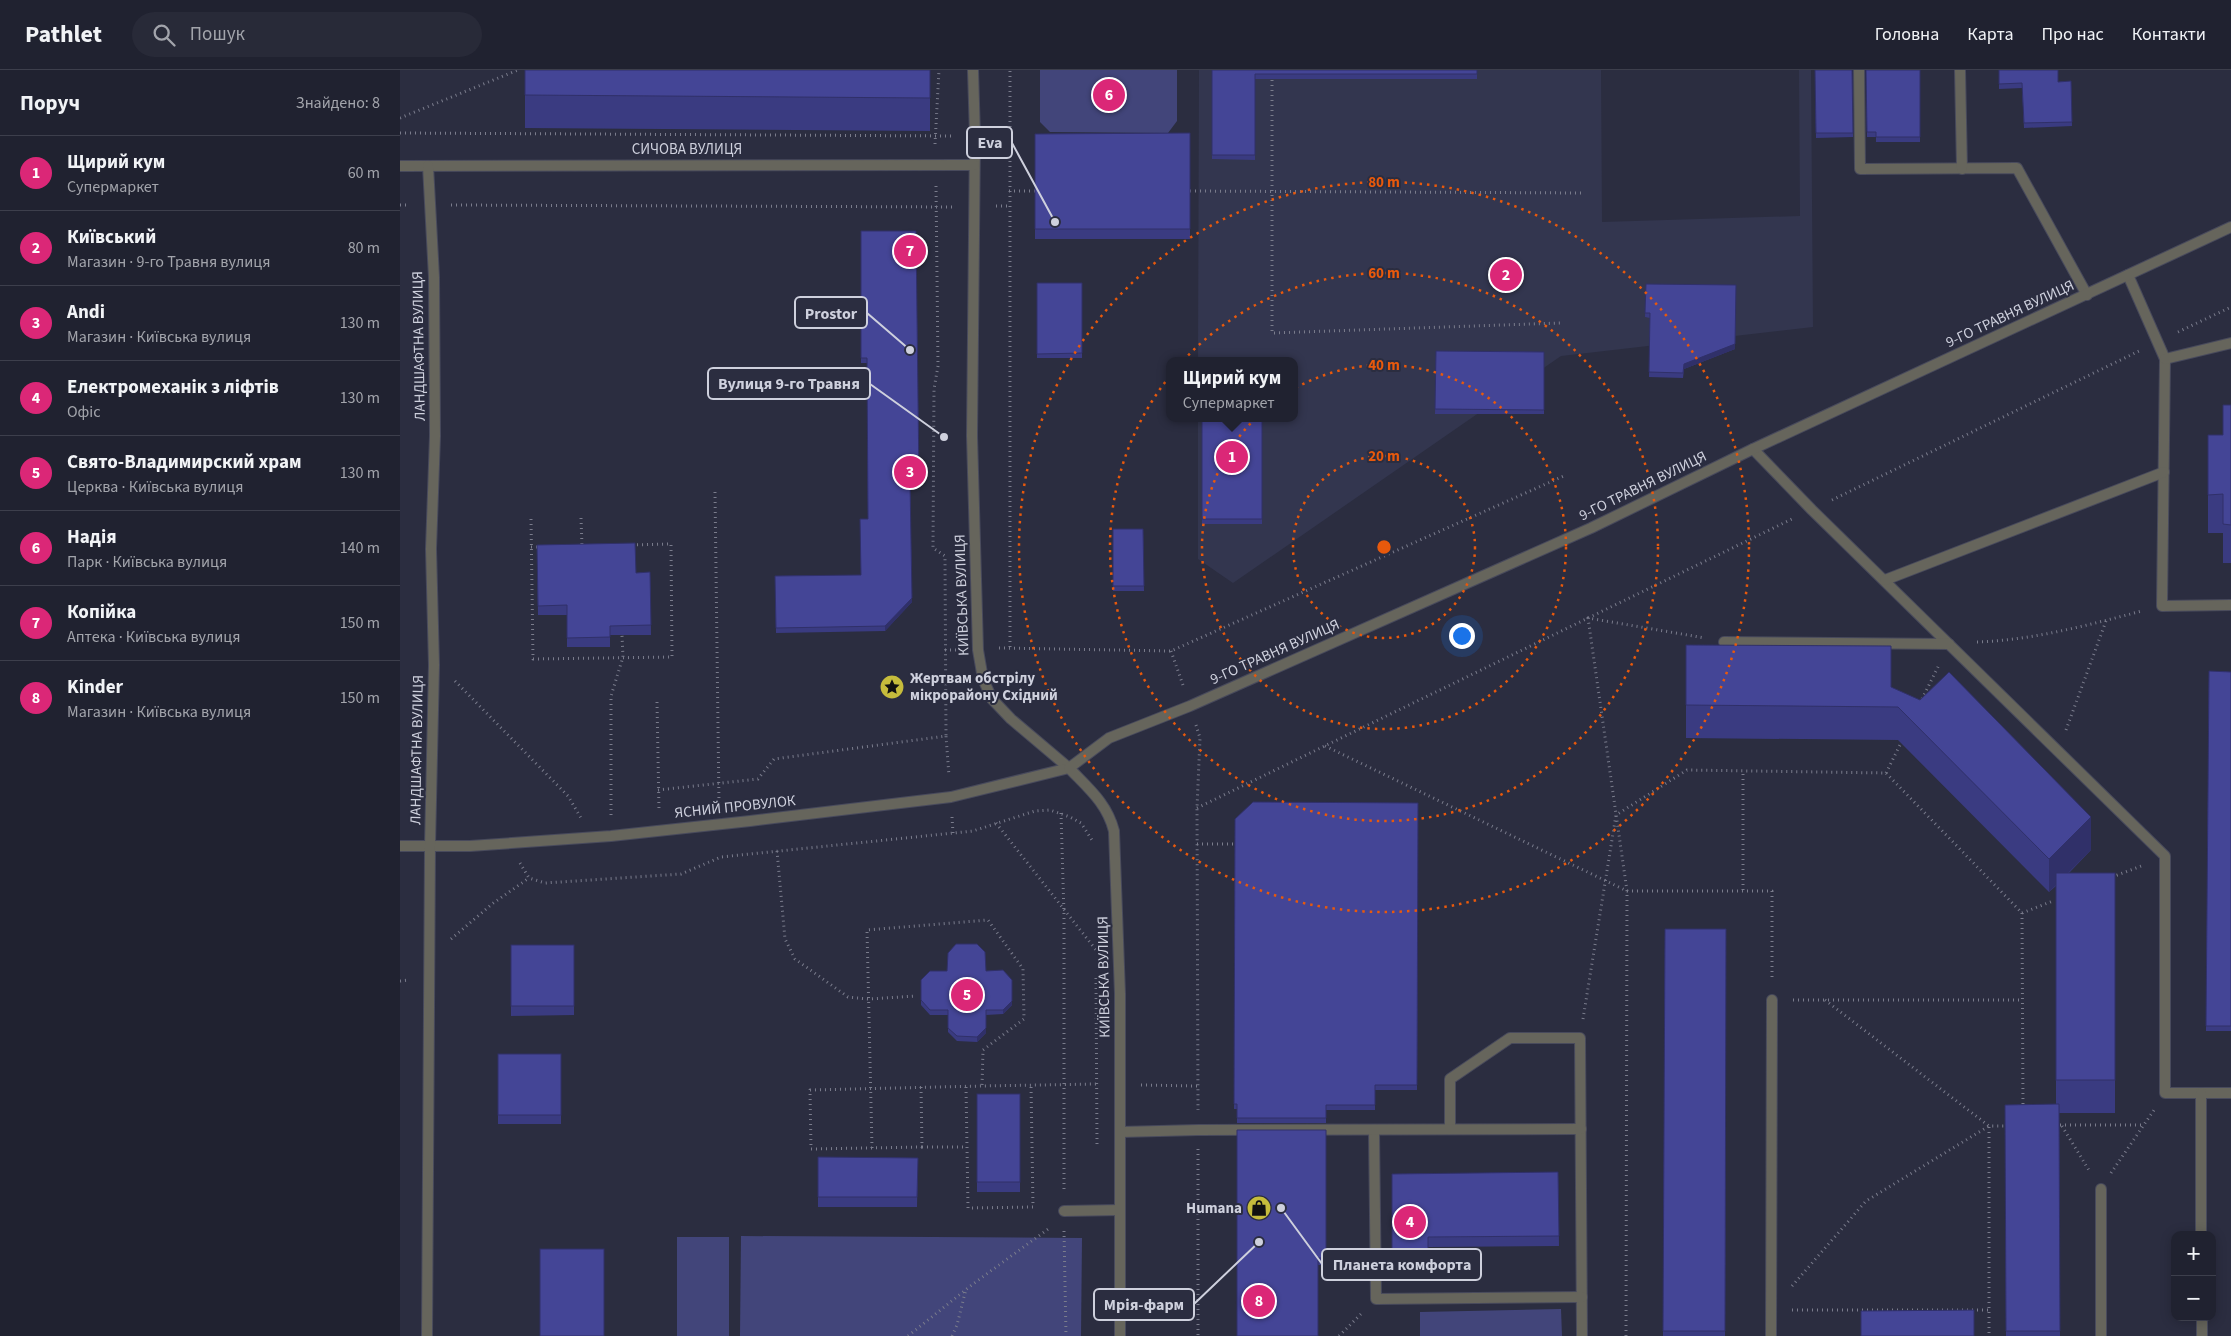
<!DOCTYPE html>
<html lang="uk">
<head>
<meta charset="utf-8">
<style>
  :root { --surface:#202230; --page:#282a38; --text:#f1f3f6; --muted:#a2a4ab; --line:#3d3f4c; --accent:#db2777 }
  body { margin:0; font-family:"Source Sans 3",sans-serif; background:var(--page); color:var(--text) }
  .controls { position:absolute; right:15px; bottom:15px; display:grid; overflow:hidden; border-radius:10px; box-shadow:0 2px 12px #0003 }
  .controls button { width:45px; height:45px; display:grid; place-items:center; padding:0; border:0; border-bottom:1px solid var(--line); background:var(--surface); color:var(--text); font:25px sans-serif }
  .you { position:absolute; left:1061px; top:565px; width:18px; height:18px; margin:-12px; border:4px solid #fff; border-radius:50%; background:#1a73e8; box-shadow:0 0 0 8px #1a73e833 }
  .badge { display:grid; place-items:center; width:32px; height:32px; border-radius:50%; background:var(--accent); color:#fff; font-size:16px; font-weight:700 }
  .pin { position:absolute; translate:-50% -50%; border:2px solid #fff; box-shadow:0 1px 5px #0006 }
  .popup { position:absolute; left:766px; top:287px; width:132px; height:65px; box-sizing:border-box; display:grid; place-content:center; border-radius:10px; background:var(--surface); filter:drop-shadow(0 1px 4px #0005); font-size:16px; white-space:nowrap; color:var(--muted) }
  .popup b { font-size:19px; color:var(--text) }
  .popup::after { content:''; position:absolute; left:50%; top:100%; margin-left:-10px; border:10px solid transparent; border-top-color:var(--surface) }
  .list { margin:0; padding:0; list-style:none }
  h2 { display:flex; justify-content:space-between; align-items:center; height:65px; margin:0; padding:0 20px; font-size:21px }
  h2 small { font-size:16px; font-weight:400; color:var(--muted) }
  .list li { display:grid; grid-template-columns:32px 1fr auto; gap:15px; align-items:center; box-sizing:border-box; height:75px; padding:0 20px; border-top:1px solid var(--line) }
  .list b { display:block; font-size:19px; white-space:nowrap }
  .list p { margin:0; font-size:16px; white-space:nowrap; color:var(--muted) }
  .list em { font-size:16px; font-style:normal; color:var(--muted) }
  .icon { flex:none; width:28px; height:28px; fill:none; stroke:currentColor; stroke-width:2; stroke-linecap:round; stroke-linejoin:round }
  .map { position:relative; flex:none; width:1831px; height:1266px; overflow:hidden }
  header { display:flex; align-items:center; gap:30px; box-sizing:border-box; height:70px; padding:0 25px; background:var(--surface); border-bottom:1px solid var(--line) }
  header strong { font-size:24px }
  nav { display:flex; gap:28px; margin-inline-start:auto; font-size:18px }
  .search { width:350px; height:45px; background:var(--page); display:flex; align-items:center; gap:12px; box-sizing:border-box; padding:0 18px; border-radius:28px; color:var(--muted); font-size:19px }
  main { display:flex }
  aside { flex:1; background:var(--surface) }
  .map>svg:first-child { display:block }
  .built { fill:#33364f }
  .green { fill:#42457a }
  .lines { fill:none; stroke-linecap:round; stroke-linejoin:round }
  .service-casing { stroke:#484a5c; stroke-width:12 }
  .minor-casing { stroke:#484a5c; stroke-width:12 }
  .tertiary-casing { stroke:#484a5c; stroke-width:12 }
  .path { stroke:#7a7c8c; stroke-width:3; stroke-dasharray:1 4; stroke-linecap:butt }
  .service { stroke:#66655c; stroke-width:10 }
  .minor { stroke:#66655c; stroke-width:10 }
  .tertiary { stroke:#66655c; stroke-width:10 }
  .wall { fill:#3a3b81 }
  .shaded-wall { fill:#303069 }
  .building { fill:#444596; stroke:#303069 }
  .ring { fill:none; stroke:#e8590c; stroke-width:2.5; stroke-dasharray:2.5 5 }
  .labels { text-anchor:middle; dominant-baseline:central; stroke-width:4; stroke-linejoin:round; paint-order:stroke }
  .street-label { font-size:15px; fill:#ced0dd; stroke:#2b2d40 }
  .poi-label { font-size:15px; font-weight:bold; fill:#ced0dd; stroke:#2b2d40; text-anchor:start }
  .centre { fill:#e8590c; stroke:#2b2d40; stroke-width:2.5 }
  .ring-label { font-size:15px; text-anchor:middle; font-weight:bold; fill:#e8590c; stroke:#2b2d40; stroke-width:4; stroke-linejoin:round; paint-order:stroke }
  .leader { fill:none; stroke:#ced0dd; stroke-width:2 }
  .callout-dot { fill:#ced0dd; stroke:#2b2d40; stroke-width:2 }
  .callout { fill:#2b2d40; stroke:#ced0dd; stroke-width:2 }
  .callout-label { font-size:16px; text-anchor:middle; font-weight:bold; fill:#ced0dd }
</style>
</head>
<body>
<header>
<strong>Pathlet</strong>
<div class="search"><svg class="icon" aria-label="search" viewBox="0 0 24 24"><circle cx="10" cy="10" r="6"/><path d="M15 15l6 6"/></svg>Пошук</div>
<nav><a>Головна</a><a>Карта</a><a>Про нас</a><a>Контакти</a></nav>
</header>
<main>
<aside>
<h2>Поруч<small>Знайдено: 8</small></h2>
<ul class="list">
<li><span class="badge">1</span><div><b>Щирий кум</b><p>Супермаркет</p></div><em>60 m</em></li>
<li><span class="badge">2</span><div><b>Київський</b><p>Магазин · 9-го Травня вулиця</p></div><em>80 m</em></li>
<li><span class="badge">3</span><div><b>Andi</b><p>Магазин · Київська вулиця</p></div><em>130 m</em></li>
<li><span class="badge">4</span><div><b>Електромеханік з ліфтів</b><p>Офіс</p></div><em>130 m</em></li>
<li><span class="badge">5</span><div><b>Свято-Владимирский храм</b><p>Церква · Київська вулиця</p></div><em>130 m</em></li>
<li><span class="badge">6</span><div><b>Надія</b><p>Парк · Київська вулиця</p></div><em>140 m</em></li>
<li><span class="badge">7</span><div><b>Копійка</b><p>Аптека · Київська вулиця</p></div><em>150 m</em></li>
<li><span class="badge">8</span><div><b>Kinder</b><p>Магазин · Київська вулиця</p></div><em>150 m</em></li>
</ul>
</aside>
<div class="map">
<svg width="1831" height="1266" viewBox="0 0 1831 1266">
  <rect width="100%" height="100%" fill="#2b2d40"/>
  <polygon class="built" points="799,0 1201,0 1202,152 1400,146 1399,0 1411,0 1413,257 1161,286 833,513 798,489 798,348 894,348 894,291 798,291"/>
  <g class="green">
    <polygon points="640,0 777,0 777,51 768,63 650,62 640,52"/>
    <polygon points="341,1166 682,1168 681,1266 340,1266"/>
    <rect x="277" y="1167" width="52" height="99"/>
    <polygon points="1161,1239 1162,1266 1020,1266 1020,1242"/>
  </g>
  <g class="lines">
    <defs>
      <g id="service">
        <polyline points="1459,0 1460,99 1617,98 1687,225"/>
        <polyline points="1560,0 1562,99"/>
        <polyline points="1728,205 1765,289 1762,536 1831,535"/>
        <polyline points="1765,289 1831,273"/>
        <polyline points="1353,379 1412,440 1765,786 1765,1023 1831,1023"/>
        <polyline points="1485,510 1764,402"/>
        <polyline points="1324,572 1549,574"/>
        <polyline points="1801,1023 1801,1165"/>
        <polyline points="1050,1059 1050,1009 1110,968 1180,968 1182,1266"/>
        <polyline points="974,1060 976,1229 1182,1227"/>
        <polyline points="720,1062 798,1060 1181,1059"/>
        <polyline points="1701,1119 1701,1266"/>
        <polyline points="664,1141 720,1140"/>
        <polyline points="1802,1247 1802,1266"/>
        <polyline points="1371,1266 1372,930"/>
      </g>
      <g id="minor">
        <polyline points="573,0 575,66 572,366 578,580 583,609 592,629 611,649 669,698"/>
        <polyline points="0,96 574,95"/>
        <polyline points="0,776 70,776 211,766 350,751 551,727 669,698"/>
        <polyline points="27,1266 30,776 34,595 31,479 35,366 34,207 28,96"/>
      </g>
      <path id="tertiary" d="M720,1266V924L714,761C707,733 688,718 669,698L709,668L790,636L1191,458L1353,379L1831,157"/>
    </defs>
    <use href="#service" class="service-casing"/>
    <use href="#minor" class="minor-casing"/>
    <use href="#tertiary" class="tertiary-casing"/>
    <g class="path">
      <polyline points="872,0 872,263 1160,253"/>
      <polyline points="0,48 118,0"/>
      <polyline points="0,63 554,66"/>
      <polyline points="596,64 610,63"/>
      <polyline points="535,74 539,0"/>
      <polyline points="536,116 538,296 534,319 533,478 545,486 546,666"/>
      <polyline points="609,121 635,121"/>
      <polyline points="790,121 1184,123"/>
      <polyline points="0,135 9,135"/>
      <polyline points="51,135 554,137"/>
      <polyline points="596,136 610,136"/>
      <polyline points="1778,262 1831,237"/>
      <polyline points="315,422 319,734"/>
      <polyline points="1432,430 1739,281"/>
      <polyline points="181,448 182,476"/>
      <polyline points="131,449 133,589 272,587 271,474 232,475"/>
      <polyline points="131,477 141,477"/>
      <path d="M1577,572C1634,570 1688,555 1742,541"/>
      <polyline points="610,577 610,0"/>
      <polyline points="599,578 771,581 1166,405"/>
      <polyline points="545,580 558,580"/>
      <polyline points="771,581 784,618"/>
      <polyline points="55,611 168,726 181,748"/>
      <polyline points="1522,629 1539,595"/>
      <polyline points="257,632 259,741"/>
      <polyline points="796,655 800,668 797,738 798,1040"/>
      <polyline points="1666,660 1706,551"/>
      <polyline points="925,676 1227,821 1372,821 1372,909"/>
      <polyline points="1486,703 1500,675"/>
      <polyline points="258,720 358,709 374,689 546,666 549,706"/>
      <polyline points="797,738 1392,449"/>
      <polyline points="661,743 664,845 664,1120"/>
      <polyline points="211,745 211,626 223,587 222,565"/>
      <polyline points="552,747 553,763"/>
      <polyline points="596,753 696,880"/>
      <polyline points="797,774 835,774"/>
      <polyline points="377,781 385,869 395,889 448,927 468,929 516,926"/>
      <polyline points="120,793 129,808 145,813 281,804 321,787 573,761 635,741 650,740 670,747 681,753 692,770"/>
      <polyline points="1712,807 1744,795"/>
      <polyline points="1343,820 1343,701"/>
      <polyline points="1622,843 1653,831"/>
      <polyline points="51,869 92,834 129,808"/>
      <polyline points="696,908 697,1074"/>
      <polyline points="0,911 9,910"/>
      <polyline points="1393,930 1622,930"/>
      <polyline points="1425,930 1589,1056"/>
      <polyline points="1183,949 1216,745 1287,700 1486,703 1622,843 1623,1038"/>
      <polyline points="741,1015 797,1016"/>
      <polyline points="521,1017 522,1077 567,1077"/>
      <polyline points="566,1017 568,1138 633,1137 631,1015"/>
      <polyline points="1655,1055 1744,1055"/>
      <polyline points="1662,1056 1690,1102"/>
      <polyline points="1589,1057 1589,1266"/>
      <polyline points="522,1077 411,1079 410,1020 582,1016"/>
      <polyline points="472,1078 467,860 588,850 623,899 624,949 583,980 582,1016 697,1014"/>
      <polyline points="798,1079 798,1266"/>
      <polyline points="1711,1103 1754,1040"/>
      <polyline points="664,1161 666,1266"/>
      <polyline points="1028,1183 1036,1182 1036,1209"/>
      <polyline points="1392,1216 1466,1131 1589,1056 1608,1056"/>
      <polyline points="1392,1240 1589,1240"/>
      <polyline points="508,1266 573,1214 651,1157"/>
      <polyline points="552,1266 557,1255 566,1219"/>
      <polyline points="939,1266 963,1242"/>
      <polyline points="1226,1266 1227,821 1188,548 1305,568"/>
    </g>
    <use href="#service" class="service"/>
    <use href="#minor" class="minor"/>
    <use href="#tertiary" class="tertiary"/>
  </g>
  <g class="wall">
    <polygon points="125,0 530,0 530,61 125,58"/>
    <polygon points="812,0 1077,0 1077,9 855,9 855,90 812,89"/>
    <polygon points="1415,0 1452,0 1453,67 1416,68"/>
    <polygon points="1466,0 1520,0 1520,72 1476,72 1476,67 1467,67"/>
    <polygon points="1599,0 1658,12 1671,11 1672,56 1624,58 1622,18 1599,19"/>
    <polygon points="790,63 790,169 635,169 635,64"/>
    <polygon points="461,161 516,161 519,416 510,416 512,532 485,561 376,563 375,506 461,505 468,449 467,293 461,293"/>
    <rect x="637" y="213" width="45" height="75"/>
    <polygon points="1246,214 1335,279 1284,299 1283,308 1249,307 1250,248 1245,247"/>
    <polygon points="1036,281 1144,282 1144,344 1035,344"/>
    <polygon points="1831,335 1831,493 1823,493 1823,463 1808,463 1808,365 1823,365"/>
    <rect x="802" y="348" width="60" height="106"/>
    <polygon points="713,459 743,459 744,521 713,521"/>
    <polygon points="137,475 236,503 250,502 251,565 210,565 210,577 167,577 167,545 138,545"/>
    <polygon points="1286,575 1491,617 1691,780 1669,803 1715,803 1715,1043 1659,1043 1660,1266 1606,1266 1605,1035 1656,1034 1656,816 1649,822 1498,670 1286,668"/>
    <polygon points="1809,601 1831,602 1831,961 1806,961"/>
    <polygon points="1018,733 1017,1020 975,1020 975,1040 926,1040 926,1053 837,1053 837,1039 834,1039 835,749"/>
    <polygon points="1265,859 1326,859 1325,1266 1263,1266"/>
    <polygon points="111,875 174,875 174,945 111,946"/>
    <polygon points="547,901 586,901 612,935 603,944 586,945 586,963 577,972 557,971 548,962 548,945 530,945 521,935 521,910"/>
    <rect x="98" y="984" width="63" height="70"/>
    <rect x="577" y="1024" width="43" height="98"/>
    <polygon points="926,1060 926,1195 918,1195 837,1266"/>
    <polygon points="418,1087 518,1088 517,1137 418,1137"/>
    <polygon points="1158,1102 1159,1176 1028,1177 1028,1189 992,1189 992,1104"/>
  </g>
  <g class="shaded-wall">
    <polygon points="1336,215 1335,279 1284,299 1283,308 1284,294"/>
    <polygon points="512,528 512,532 485,561 485,556"/>
    <polygon points="1691,747 1691,780 1649,822 1649,789"/>
    <polygon points="612,931 612,935 603,944 603,940"/>
    <polygon points="586,958 586,963 577,972 577,967"/>
  </g>
  <g class="building">
    <polygon points="125,0 530,0 530,28 125,25"/>
    <polygon points="812,0 1077,0 1077,4 855,4 855,85 812,85"/>
    <polygon points="1415,0 1452,0 1453,63 1416,63"/>
    <polygon points="1466,0 1520,0 1520,67 1476,67 1476,62 1467,62"/>
    <polygon points="1599,0 1658,0 1658,12 1671,11 1672,52 1624,53 1622,13 1599,14"/>
    <polygon points="790,63 790,159 635,159 635,64"/>
    <polygon points="461,161 516,161 519,411 510,412 512,528 485,556 376,558 375,506 461,505 460,449 468,449 467,288 461,288"/>
    <polygon points="637,213 682,213 682,283 637,284"/>
    <polygon points="1246,214 1336,215 1335,274 1284,294 1283,303 1249,302 1250,243 1245,243"/>
    <polygon points="1036,281 1144,282 1144,340 1035,339"/>
    <polygon points="1823,335 1831,335 1831,455 1823,454 1823,424 1808,425 1808,365 1823,365"/>
    <rect x="802" y="348" width="60" height="101"/>
    <polygon points="713,459 743,459 744,516 713,516"/>
    <polygon points="235,473 236,503 250,502 251,555 210,556 210,567 167,568 167,535 138,536 137,475"/>
    <polygon points="1286,575 1491,576 1491,617 1520,630 1549,602 1691,747 1649,789 1498,637 1286,635"/>
    <polygon points="1809,601 1831,602 1831,956 1806,956"/>
    <polygon points="853,732 1018,733 1017,1015 975,1015 975,1035 926,1035 926,1048 837,1048 837,1034 834,1034 835,749"/>
    <rect x="1656" y="803" width="59" height="207"/>
    <polygon points="1265,859 1326,859 1325,1261 1263,1261"/>
    <polygon points="556,874 577,874 585,882 586,901 603,900 612,910 612,931 603,940 586,940 586,958 577,967 557,966 548,958 548,940 530,940 521,930 521,910 530,901 547,901 548,883"/>
    <rect x="111" y="875" width="63" height="61"/>
    <rect x="98" y="984" width="63" height="61"/>
    <rect x="577" y="1024" width="43" height="88"/>
    <polygon points="1659,1034 1660,1261 1606,1261 1605,1035"/>
    <polygon points="837,1060 926,1060 926,1188 918,1188 918,1266 837,1266"/>
    <polygon points="418,1087 518,1088 517,1127 418,1127"/>
    <polygon points="1158,1102 1159,1166 1028,1167 1028,1179 992,1179 992,1104"/>
    <rect x="140" y="1179" width="64" height="87"/>
    <polygon points="1574,1240 1574,1266 1461,1266 1461,1241"/>
  </g>
  <g class="ring">
    <circle cx="984" cy="477" r="91"/>
    <circle cx="984" cy="477" r="182"/>
    <circle cx="984" cy="477" r="274"/>
    <circle cx="984" cy="477" r="365"/>
  </g>
  <defs>
    <symbol id="sight-disc" viewBox="-11 -11 22 22"><circle r="9.5" fill="#c6bc3c" stroke="#2b2d40"/><path d="M0-6L1.8-2.2L6-1.7L2.9 1.2L3.7 5.4L0 3.3L-3.7 5.4L-2.9 1.2L-6-1.7L-1.8-2.2Z" fill="#111"/></symbol>
    <symbol id="shop-disc" viewBox="-11 -11 22 22"><circle r="9.5" fill="#c6bc3c" stroke="#2b2d40"/><path d="M-5-2.5h2.3a2.7 3.5 0 0 1 5.4 0H5L5.5 6h-11ZM-1.5-2.5h3a1.5 2.3 0 0 0-3 0Z" fill="#111"/></symbol>
  </defs>
  <g fill-rule="evenodd">
    <use href="#sight-disc" x="478" y="603" width="28" height="28"/>
    <use href="#shop-disc" x="845" y="1124" width="28" height="28"/>
  </g>
  <g class="labels">
    <g class="street-label">
      <text x="287" y="79">СИЧОВА ВУЛИЦЯ</text>
      <text transform="translate(1610 244) rotate(-25)">9-ГО ТРАВНЯ ВУЛИЦЯ</text>
      <text transform="translate(19 276) rotate(-91)">ЛАНДШАФТНА ВУЛИЦЯ</text>
      <text transform="translate(1243 416) rotate(-26)">9-ГО ТРАВНЯ ВУЛИЦЯ</text>
      <text transform="translate(562 525) rotate(-92)">КИЇВСЬКА ВУЛИЦЯ</text>
      <text transform="translate(875 582) rotate(-24)">9-ГО ТРАВНЯ ВУЛИЦЯ</text>
      <text transform="translate(17 680) rotate(-89)">ЛАНДШАФТНА ВУЛИЦЯ</text>
      <text transform="translate(335 737) rotate(-6)">ЯСНИЙ ПРОВУЛОК</text>
      <text transform="translate(704 907) rotate(-91)">КИЇВСЬКА ВУЛИЦЯ</text>
    </g>
    <g class="poi-label">
      <text x="510" y="608">Жертвам обстрілу<tspan x="510" dy="17">мікрорайону Східний</tspan></text>
      <text x="842" y="1138" text-anchor="end">Humana</text>
    </g>
  </g>
  <circle cx="984" cy="477" r="8" class="centre"/>
  <g class="ring-label">
    <text x="984" y="117">80 m</text>
    <text x="984" y="208">60 m</text>
    <text x="984" y="300">40 m</text>
    <text x="984" y="391">20 m</text>
  </g>
  <path class="leader" d="M655 152L612 73M510 280L467 243M544 367L470 314M881 1138L922 1194M859 1172L794 1234"/>
  <g class="callout-dot">
    <circle cx="655" cy="152" r="5"/>
    <circle cx="510" cy="280" r="5"/>
    <circle cx="544" cy="367" r="5"/>
    <circle cx="881" cy="1138" r="5"/>
    <circle cx="859" cy="1172" r="5"/>
  </g>
  <g class="callout">
    <rect x="567" y="57" width="45" height="31" rx="5"/>
    <rect x="395" y="227" width="72" height="31" rx="5"/>
    <rect x="308" y="298" width="162" height="31" rx="5"/>
    <rect x="922" y="1179" width="159" height="31" rx="5"/>
    <rect x="694" y="1219" width="100" height="31" rx="5"/>
  </g>
  <g class="callout-label">
    <text x="590" y="78">Eva</text>
    <text x="431" y="249">Prostor</text>
    <text x="389" y="319">Вулиця 9-го Травня</text>
    <text x="1002" y="1200">Планета комфорта</text>
    <text x="744" y="1240">Мрія-фарм</text>
  </g>
</svg>
<div class="controls">
<button>+</button>
<button>−</button>
</div>
<div class="you"></div>
<div class="pin badge" style="left:832px;top:387px">1</div>
<div class="popup"><b>Щирий кум</b>Супермаркет</div>
<div class="pin badge" style="left:1106px;top:205px">2</div>
<div class="pin badge" style="left:510px;top:402px">3</div>
<div class="pin badge" style="left:1010px;top:1152px">4</div>
<div class="pin badge" style="left:567px;top:925px">5</div>
<div class="pin badge" style="left:709px;top:25px">6</div>
<div class="pin badge" style="left:510px;top:181px">7</div>
<div class="pin badge" style="left:859px;top:1231px">8</div>
</div>
</main>
</body>
</html>
